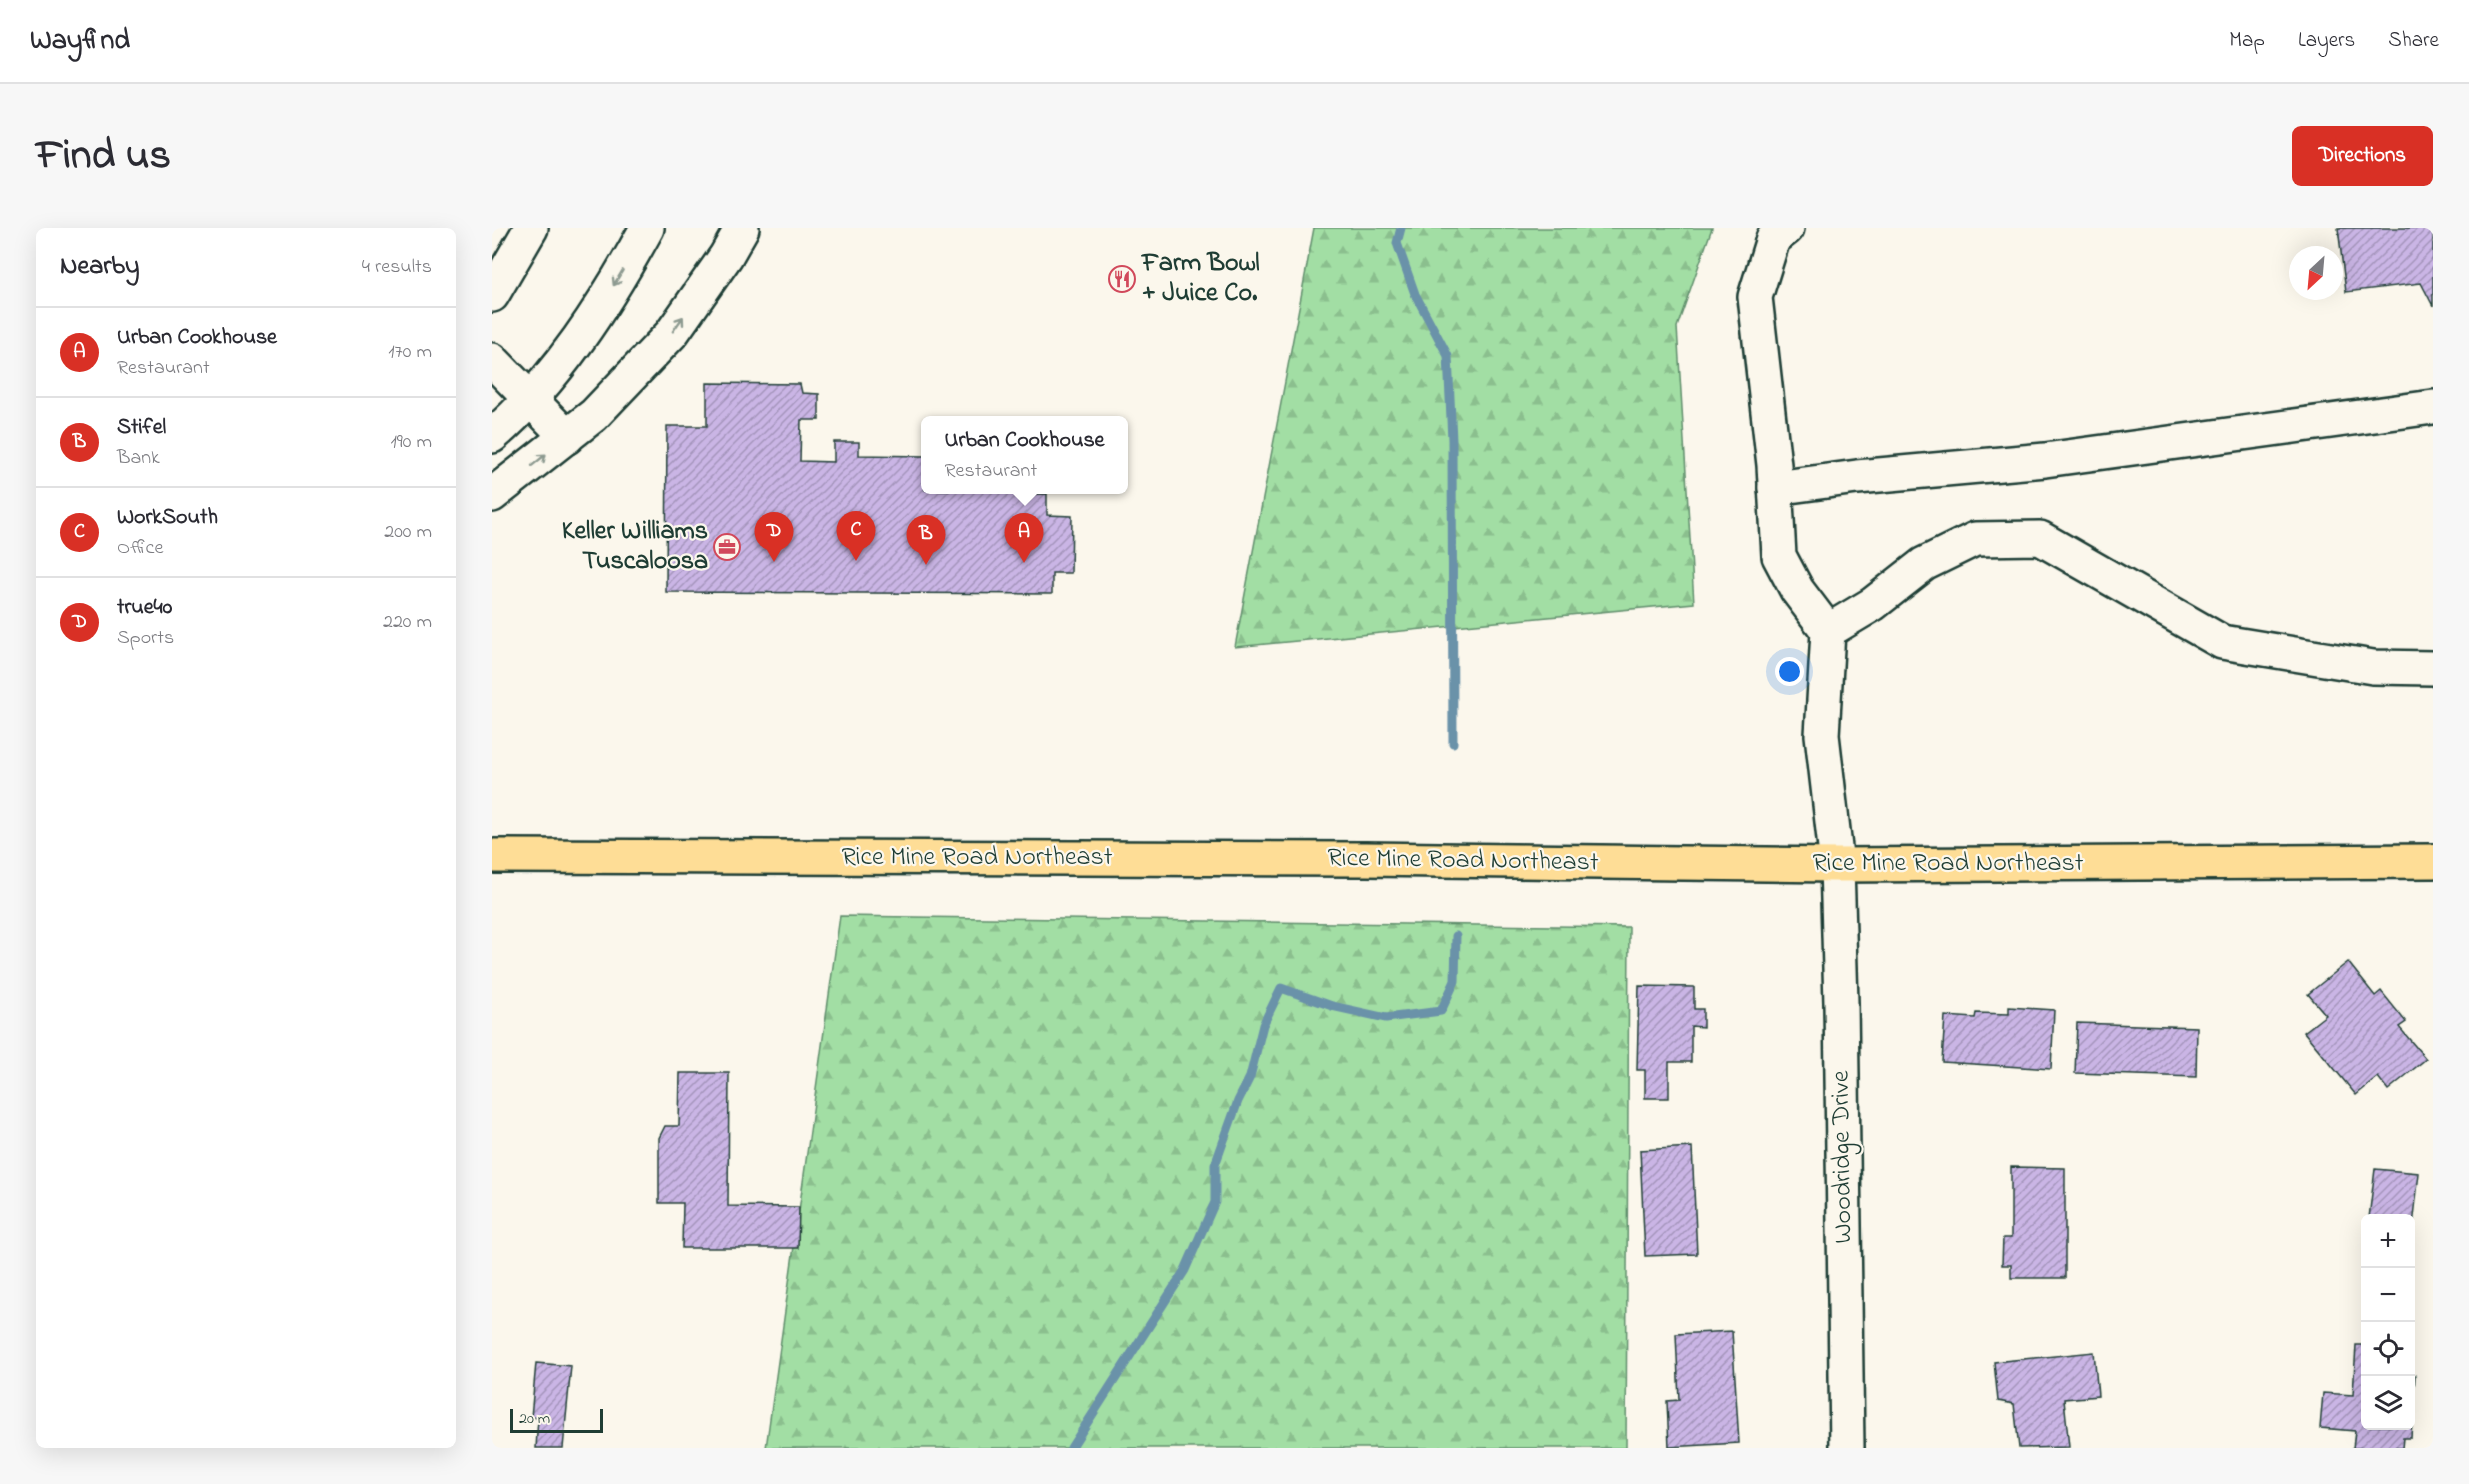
<!DOCTYPE html>
<html lang="en">
<head>
<meta charset="utf-8">
<style>
  :root { --surface:#fff; --page:#f7f7f7; --text:#2b2b33; --muted:#7c7c81; --line:#e1e1e2; --accent:#d93025 }
  body { margin:0; font-family:"Indie Flower",sans-serif; background:var(--page); color:var(--text) }
  .controls { position:absolute; right:18px; bottom:18px; display:grid; overflow:hidden; border-radius:9px; box-shadow:0 6px 24px #0002 }
  .controls button { width:54px; height:54px; display:grid; place-items:center; padding:0; border:0; border-bottom:2px solid var(--line); background:var(--surface); color:var(--text); font:30px sans-serif }
  .compass { position:absolute; left:1797px; top:18px; width:54px; height:54px; border-radius:50%; background:var(--surface); box-shadow:0 6px 24px #0002; rotate:206deg }
  .scale { position:absolute; left:18px; bottom:15px; width:93px; box-sizing:border-box; padding-left:6px; border:3px solid #1f3d34; border-top:0; font-size:16px; line-height:21px; white-space:nowrap; color:#1f3d34; -webkit-text-stroke:4px #fbf7ec; paint-order:stroke }
  .you { position:absolute; left:1298px; top:444px; width:21px; height:21px; margin:-15px; border:4px solid #fff; border-radius:50%; background:#1a73e8; box-shadow:0 0 0 9px #1a73e833 }
  .badge { display:grid; place-items:center; width:39px; height:39px; border-radius:50%; background:var(--accent); color:#fff; font-size:20px; font-weight:700 }
  .pin { position:absolute; translate:-50% -50px; filter:drop-shadow(0 2px 3px #0008) }
  .pin::after { content:''; position:absolute; top:32px; width:21px; height:18px; background:inherit; clip-path:polygon(0 0,100% 0,50% 100%) }
  .popup { position:absolute; left:429px; top:188px; width:207px; height:78px; box-sizing:border-box; display:grid; place-content:center; border-radius:9px; background:var(--surface); filter:drop-shadow(0 2px 4px #0005); font-size:20px; white-space:nowrap; color:var(--muted) }
  .popup b { font-size:22px; color:var(--text) }
  .popup::after { content:''; position:absolute; left:50%; top:100%; margin-left:-12px; border:12px solid transparent; border-top-color:var(--surface) }
  .list { margin:0; padding:0; list-style:none }
  h2 { display:flex; justify-content:space-between; align-items:center; height:78px; margin:0; padding:0 24px; font-size:26px }
  h2 small { font-size:20px; font-weight:400; color:var(--muted) }
  .list li { display:grid; grid-template-columns:39px 1fr auto; gap:18px; align-items:center; box-sizing:border-box; height:90px; padding:0 24px; border-top:2px solid var(--line) }
  .list b { display:block; font-size:22px; white-space:nowrap }
  .list p { margin:0; font-size:20px; white-space:nowrap; color:var(--muted) }
  .list em { font-size:20px; font-style:normal; color:var(--muted) }
  .icon { flex:none; width:33px; height:33px; fill:none; stroke:currentColor; stroke-width:2; stroke-linecap:round; stroke-linejoin:round }
  .map { position:relative; flex:none; width:1941px; height:1220px; overflow:hidden; border-radius:9px }
  header { display:flex; align-items:center; gap:36px; box-sizing:border-box; height:84px; padding:0 30px; background:var(--surface); border-bottom:2px solid var(--line) }
  header strong { font-size:28px }
  nav { display:flex; gap:33px; margin-inline-start:auto; font-size:21px }
  .intro { display:flex; align-items:center; justify-content:space-between; box-sizing:border-box; height:144px; padding:0 36px }
  h1 { margin:0; font-size:42px }
  .button { padding:15px 27px; border-radius:9px; background:var(--accent); color:#fff; font-size:21px; font-weight:700 }
  main { display:flex; gap:36px; padding:0 36px }
  aside { flex:1; background:var(--surface); border-radius:9px; box-shadow:0 6px 24px #0002 }
  .map>svg:first-child { display:block }
  .forest { fill:url(#forest-firs); stroke:#608e6c; stroke-width:1.5 }
  .lines { fill:none; stroke-linecap:round; stroke-linejoin:round }
  .stream { stroke:#6b92a9; stroke-width:9 }
  .building { fill:url(#building-hatch); stroke:#1f3d34; stroke-width:1.5 }
  .minor-casing { stroke:#1f3d34; stroke-width:38 }
  .major-casing { stroke:#1f3d34; stroke-width:38 }
  .minor { stroke:#fbf7ec; stroke-width:33 }
  .major { stroke:#fedd96; stroke-width:33 }
  .oneway { stroke:#8d9a90 }
  .labels { text-anchor:middle; dominant-baseline:central; stroke-width:4.5; stroke-linejoin:round; paint-order:stroke }
  .poi-label { font-size:26px; font-weight:bold; fill:#1f3d34; stroke:#fbf7ec; text-anchor:start }
  .street-label { font-size:26px; fill:#1f3d34; stroke:#fbf7ec }
</style>
</head>
<body>
<header>
<strong>Wayfind</strong>
<nav><a>Map</a><a>Layers</a><a>Share</a></nav>
</header>
<div class="intro"><h1>Find us</h1><a class="button">Directions</a></div>
<main>
<aside>
<h2>Nearby<small>4 results</small></h2>
<ul class="list">
<li><span class="badge">A</span><div><b>Urban Cookhouse</b><p>Restaurant</p></div><em>170 m</em></li>
<li><span class="badge">B</span><div><b>Stifel</b><p>Bank</p></div><em>190 m</em></li>
<li><span class="badge">C</span><div><b>WorkSouth</b><p>Office</p></div><em>200 m</em></li>
<li><span class="badge">D</span><div><b>true40</b><p>Sports</p></div><em>220 m</em></li>
</ul>
</aside>
<div class="map">
<svg width="1941" height="1220" viewBox="0 0 1941 1220">
  <defs>
    <pattern id="forest-firs" width="22" height="20" patternUnits="userSpaceOnUse" patternTransform="scale(1.5)"><rect width="22" height="20" fill="#a2dea4"/><path d="M5 1l3.5 6h-7zM16 11l3.5 6h-7z" fill="#8bbf8e"/></pattern>
    <pattern id="building-hatch" width="6" height="6" patternUnits="userSpaceOnUse" patternTransform="scale(1.5)"><rect width="6" height="6" fill="#cab5e5"/><path d="M-1 1l2-2M0 6l6-6M5 7l2-2" fill="none" stroke="#a394ba"/></pattern>
  </defs>
  <rect width="100%" height="100%" fill="#fbf7ec"/>
  <filter id="ink" filterUnits="userSpaceOnUse"><feTurbulence type="fractalNoise" baseFrequency=".0167" numOctaves="2"/><feDisplacementMap in="SourceGraphic" scale="12" xChannelSelector="R" yChannelSelector="G"/><feConvolveMatrix kernelMatrix="1 2 1 2 8 2 1 2 1" color-interpolation-filters="sRGB"/></filter>
  <g filter="url(#ink)">
    <g class="forest">
      <polygon points="822,0 1220,0 1185,99 1202,375 743,419"/>
      <polygon points="348,688 1137,699 1134,1220 274,1220"/>
    </g>
    <g class="lines">
      <g class="stream">
        <polyline points="909,0 905,15 923,66 956,128 960,212 961,515"/>
        <polyline points="579,1220 693,1042 723,974 723,937 746,873 758,849 771,797 789,760 840,778 894,790 949,783 963,753 964,708"/>
      </g>
    </g>
    <g class="building">
      <polygon points="1846,0 1941,0 1941,78 1929,55 1854,64"/>
      <polygon points="215,155 308,156 310,165 327,166 327,192 309,192 308,233 342,234 342,214 367,214 367,227 433,228 433,262 530,262 529,266 555,266 555,287 580,288 579,345 560,345 560,366 174,364 175,198 215,198"/>
      <polygon points="1856,734 1883,768 1889,763 1914,794 1907,799 1934,831 1896,862 1886,849 1864,867 1812,804 1834,787 1816,766"/>
      <polygon points="1147,758 1202,759 1202,781 1211,781 1211,799 1199,798 1199,834 1177,834 1177,870 1153,870 1153,842 1145,842"/>
      <polygon points="1517,779 1562,782 1559,841 1450,834 1453,788 1483,790 1484,785 1517,786"/>
      <polygon points="1585,795 1705,799 1704,849 1583,845"/>
      <polygon points="188,845 237,845 236,978 307,979 306,1020 190,1020 191,975 167,975 167,910 173,898 187,898"/>
      <polygon points="1200,919 1205,1026 1153,1028 1148,922"/>
      <polygon points="1519,939 1573,940 1573,1050 1519,1050 1519,1037 1510,1037 1511,1010 1519,1010"/>
      <polygon points="1883,941 1927,945 1918,1024 1918,990 1877,990"/>
      <polygon points="1240,1103 1247,1215 1177,1219 1175,1173 1187,1172 1184,1106"/>
      <polygon points="1864,1117 1874,1117 1874,1198 1918,1198 1918,1146 1923,1147 1919,1210 1911,1210 1910,1220 1861,1220 1863,1203 1828,1200 1831,1165 1861,1167"/>
      <polygon points="1602,1124 1606,1168 1572,1171 1577,1219 1527,1220 1522,1176 1506,1173 1502,1134"/>
      <polygon points="44,1135 79,1138 71,1220 44,1220 46,1190 39,1189"/>
    </g>
    <g class="lines">
      <defs>
        <g id="minor">
          <polyline points="1295,0 1281,11 1263,69 1282,237 1287,328 1305,362 1336,403 1330,507 1345,637 1349,775 1355,1220"/>
          <polyline points="0,67 39,0"/>
          <polyline points="0,132 75,209"/>
          <path d="M0,208C65,152 114,75 155,0"/>
          <polyline points="1283,260 1365,249 1553,232 1941,179"/>
          <polyline points="0,267 102,187 180,105 234,28 250,0"/>
          <polyline points="1336,403 1381,376 1432,336 1483,311 1548,310 1730,414 1881,439 1941,440"/>
        </g>
        <polyline id="major" points="0,628 874,631 1345,637 1941,633"/>
      </defs>
      <use href="#minor" class="minor-casing"/>
      <use href="#major" class="major-casing"/>
      <use href="#minor" class="minor"/>
      <use href="#major" class="major"/>
    </g>
    <defs><path id="oneway-shaft" d="M-6 0H5M1.5-3L5.5 0L1.5 3" fill="none" stroke-width="1.6" stroke-linecap="round" stroke-linejoin="round" transform="scale(1.5)"/></defs>
    <g class="oneway">
      <use href="#oneway-shaft" transform="translate(126 50) rotate(121)"/>
      <use href="#oneway-shaft" transform="translate(186 96) rotate(-55)"/>
      <use href="#oneway-shaft" transform="translate(47 232) rotate(-39)"/>
    </g>
  </g>
  <defs>
    <symbol id="restaurant-ring" viewBox="-11 -11 22 22"><circle r="9.5" fill="#fbf7ec" stroke="#d1495b" stroke-width="1.5"/><path d="M-5-6h1v4h1v-4h1v4h1v-4h1v5L-1.5 .5V6h-2V.5L-5-1ZM5-6V6H3V1.5H1.5Q1.5-4 5-6Z" fill="#d1495b"/></symbol>
    <symbol id="office-ring" viewBox="-11 -11 22 22"><circle r="9.5" fill="#fbf7ec" stroke="#d1495b" stroke-width="1.5"/><path d="M-6-3h4V-5.5h4V-3h4V5H-6ZM-1-4.5V-3h2v-1.5ZM-6 0V1H6V0Z" fill="#d1495b"/></symbol>
  </defs>
  <g fill-rule="evenodd">
    <use href="#restaurant-ring" x="615" y="36" width="30" height="30"/>
    <use href="#office-ring" x="220" y="304" width="30" height="30"/>
  </g>
  <g class="labels">
    <g class="poi-label">
      <text x="650" y="36">Farm Bowl<tspan x="650" dy="30">+ Juice Co.</tspan></text>
      <text x="216" y="304" text-anchor="end">Keller Williams<tspan x="216" dy="30">Tuscaloosa</tspan></text>
    </g>
    <g class="street-label">
      <text x="485" y="630">Rice Mine Road Northeast</text>
      <text transform="translate(971 633) rotate(1)">Rice Mine Road Northeast</text>
      <text x="1456" y="636">Rice Mine Road Northeast</text>
      <text transform="translate(1351 929) rotate(-91)">Woodridge Drive</text>
    </g>
  </g>
</svg>
<div class="controls">
<button>+</button>
<button>−</button>
<button><svg class="icon" aria-label="locate" viewBox="0 0 24 24"><circle cx="12" cy="12" r="6"/><path d="M12 2v4M12 18v4M2 12h4M18 12h4"/></svg></button>
<button><svg class="icon" aria-label="layers" viewBox="0 0 24 24"><path d="M12 4l9 5-9 5-9-5zM3 14l9 5 9-5"/></svg></button>
</div>
<svg class="compass" viewBox="-18 -18 36 36"><path d="M0-13l5 13h-10z" fill="#e53935"/><path d="M0 13l5-13h-10z" fill="#7c7c81"/></svg>
<div class="scale">20 m</div>
<div class="you"></div>
<div class="pin badge" style="left:532px;top:335px">A</div>
<div class="popup"><b>Urban Cookhouse</b>Restaurant</div>
<div class="pin badge" style="left:434px;top:337px">B</div>
<div class="pin badge" style="left:364px;top:333px">C</div>
<div class="pin badge" style="left:282px;top:334px">D</div>
</div>
</main>
</body>
</html>
